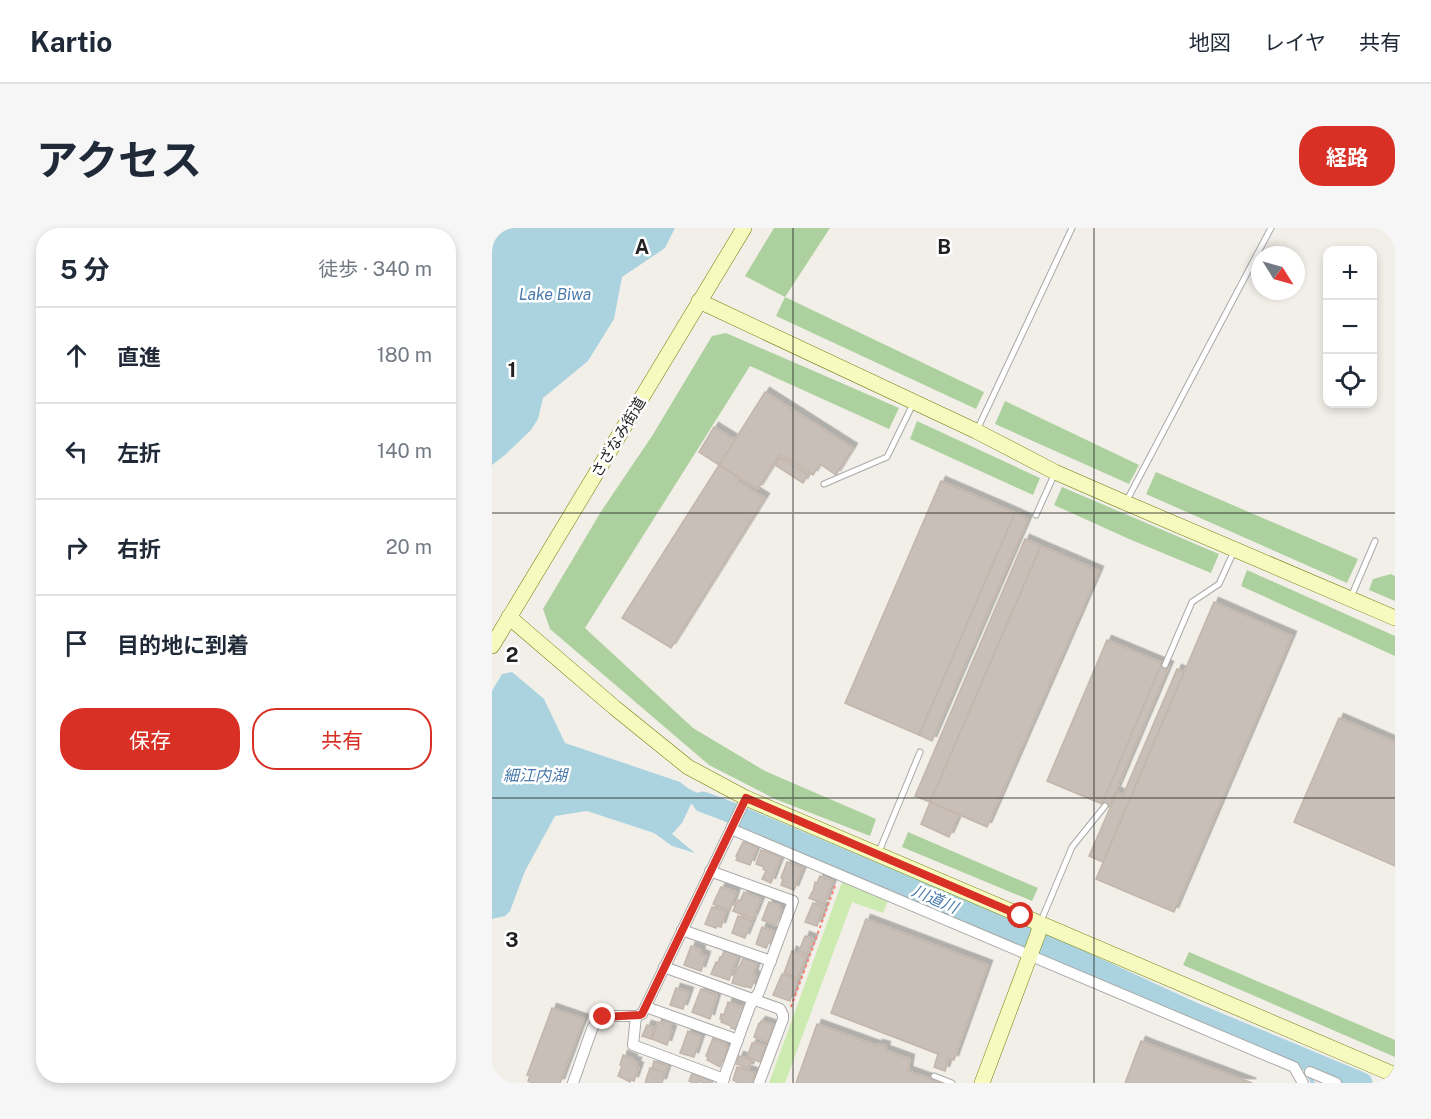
<!DOCTYPE html>
<html lang="ja">
<head>
<meta charset="utf-8">
<style>
  :root { --surface:#fff; --page:#f6f6f7; --text:#1f2937; --muted:#747a83; --line:#e0e1e3; --accent:#d93025 }
  body { margin:0; font-family:"Public Sans","Noto Sans JP",sans-serif; background:var(--page); color:var(--text) }
  .controls { position:absolute; right:18px; top:18px; display:grid; overflow:hidden; border-radius:12px; box-shadow:0 3px 9px #0003 }
  .controls button { width:54px; height:54px; display:grid; place-items:center; padding:0; border:0; border-bottom:2px solid var(--line); background:var(--surface); color:var(--text); font:30px sans-serif }
  .compass { position:absolute; left:759px; top:18px; width:54px; height:54px; border-radius:50%; background:var(--surface); box-shadow:0 3px 9px #0003; rotate:127deg }
  .stop { position:absolute; width:18px; height:18px; margin:-14px; border:4px solid #d93025; border-radius:50%; background:#fff }
  .stop.end { background:#d93025; border-color:#fff; box-shadow:0 2px 6px #0008 }
  .list { margin:0; padding:0; list-style:none }
  h2 { display:flex; justify-content:space-between; align-items:center; height:78px; margin:0; padding:0 24px; font-size:26px }
  h2 small { font-size:20px; font-weight:400; color:var(--muted) }
  .list li { display:grid; grid-template-columns:39px 1fr auto; gap:18px; align-items:center; box-sizing:border-box; height:96px; padding:0 24px; border-top:2px solid var(--line) }
  .list b { display:block; font-size:22px; white-space:nowrap }
  .list em { font-size:20px; font-style:normal; color:var(--muted) }
  .actions { display:flex; gap:12px; padding:18px 24px }
  .actions a { flex:1; padding:14px 0; border:2px solid var(--accent); border-radius:24px; text-align:center; font-size:21px; color:var(--accent) }
  .actions .main { background:var(--accent); color:#fff }
  .icon { flex:none; width:33px; height:33px; fill:none; stroke:currentColor; stroke-width:2; stroke-linecap:round; stroke-linejoin:round }
  .map { position:relative; flex:none; width:903px; height:855px; overflow:hidden; border-radius:24px }
  header { display:flex; align-items:center; gap:36px; box-sizing:border-box; height:84px; padding:0 30px; background:var(--surface); border-bottom:2px solid var(--line) }
  header strong { font-size:28px }
  nav { display:flex; gap:33px; margin-inline-start:auto; font-size:21px }
  .intro { display:flex; align-items:center; justify-content:space-between; box-sizing:border-box; height:144px; padding:0 36px }
  h1 { margin:0; font-size:42px }
  .button { padding:15px 27px; border-radius:24px; background:var(--accent); color:#fff; font-size:21px; font-weight:700 }
  main { display:flex; gap:36px; padding:0 36px }
  aside { flex:1; background:var(--surface); border-radius:24px; box-shadow:0 3px 9px #0003 }
  .map>svg:first-child { display:block }
  .grass { fill:#cdebb0 }
  .forest { fill:#add19e }
  .water { fill:#aad3df }
  .lines { fill:none; stroke-linecap:round; stroke-linejoin:round }
  .stream { stroke:#aad3df; stroke-width:4 }
  .river { stroke:#aad3df; stroke-width:21 }
  .building { fill:#c7bfb8; stroke:#c4b6ab; stroke-width:1.5; filter:url(#shadow) }
  .lane-casing { stroke:#a9a9a9; stroke-width:7 }
  .street-casing { stroke:#a9a9a9; stroke-width:12 }
  .secondary-casing { stroke:#707d05; stroke-width:16 }
  .path { stroke:#fa8072; stroke-width:2; stroke-dasharray:3 3; stroke-linecap:butt }
  .lane { stroke:#fff; stroke-width:5 }
  .street { stroke:#fff; stroke-width:10 }
  .secondary { stroke:#f7fabf; stroke-width:15 }
  .route { stroke:#d93025; stroke-width:8 }
  .grid { fill:none; stroke:#222; stroke-width:1.5; stroke-opacity:0.55 }
  .labels { text-anchor:middle; dominant-baseline:central; stroke-width:5; stroke-linejoin:round; paint-order:stroke }
  .street-label { font-size:15px; fill:#222; stroke:#fff }
  .water-label { font-size:16px; font-style:italic; fill:#4a7aab; stroke:#fff }
  .grid-label { font-size:20px; text-anchor:middle; font-weight:bold; fill:#222; stroke:#fff; stroke-width:5; stroke-linejoin:round; paint-order:stroke }
</style>
</head>
<body>
<header>
<strong>Kartio</strong>
<nav><a>地図</a><a>レイヤ</a><a>共有</a></nav>
</header>
<div class="intro"><h1>アクセス</h1><a class="button">経路</a></div>
<main>
<aside>
<h2>5 分<small>徒歩 · 340 m</small></h2>
<ul class="list">
<li><svg class="icon" aria-label="ahead" viewBox="0 0 24 24"><path d="M12 20V5M6 11l6-6 6 6"/></svg><div><b>直進</b></div><em>180 m</em></li>
<li><svg class="icon" aria-label="left" viewBox="0 0 24 24"><path d="M17 20v-9H6M10 6l-5 5 5 5"/></svg><div><b>左折</b></div><em>140 m</em></li>
<li><svg class="icon" aria-label="right" viewBox="0 0 24 24"><path d="M7 20v-9h11M14 6l5 5-5 5"/></svg><div><b>右折</b></div><em>20 m</em></li>
<li><svg class="icon" aria-label="arrive" viewBox="0 0 24 24"><path d="M6 21V4h12l-3 4 3 4H6"/></svg><div><b>目的地に到着</b></div></li>
</ul>
<div class="actions"><a class="main">保存</a><a>共有</a></div>
</aside>
<div class="map">
<svg width="903" height="855" viewBox="0 0 903 855">
  <defs>
    <filter id="shadow"><feDropShadow dx="4.5" dy="-4.5" stdDeviation="0" flood-color="#0004"/></filter>
  </defs>
  <rect width="100%" height="100%" fill="#f2efe9"/>
  <polygon class="grass" points="350,654 396,673 391,685 360,674 293,855 277,855"/>
  <g class="forest">
    <polygon points="282,0 338,0 293,69 492,164 484,181 284,88 293,69 253,48"/>
    <polygon points="234,105 407,180 397,201 258,138 93,400 201,500 273,543 384,591 378,608 283,571 217,537 58,401 51,381 110,282 160,208 220,108"/>
    <polygon points="513,173 647,237 637,256 503,196"/>
    <polygon points="425,193 548,250 541,267 418,211"/>
    <polygon points="664,244 866,331 855,355 654,266"/>
    <polygon points="570,259 727,326 719,345 637,311 562,277"/>
    <polygon points="755,342 903,408 903,428 749,358"/>
    <polygon points="899,346 903,348 903,373 877,362 881,351"/>
    <polygon points="416,604 546,660 540,673 410,619"/>
    <polygon points="697,724 903,812 903,829 691,737"/>
  </g>
  <g class="water">
    <polygon points="0,0 183,0 173,20 130,49 122,91 96,133 51,170 46,191 39,202 13,227 0,237"/>
    <polygon points="20,444 52,471 73,515 188,554 197,561 239,580 236,588 199,576 190,595 180,606 203,625 180,618 162,605 95,583 63,588 33,643 18,683 13,688 0,691 0,463 10,446"/>
  </g>
  <g class="lines">
    <polyline class="stream" points="808,828 821,855"/>
    <polyline class="river" points="211,574 235,583 574,726 702,785 870,855"/>
  </g>
  <g class="building">
    <polygon points="273,164 361,220 344,247 328,236 321,247 288,226 266,261 227,237"/>
    <polygon points="222,199 243,212 227,237 207,224"/>
    <polygon points="288,229 316,247 311,255 283,237"/>
    <polygon points="227,237 248,250 246,253 273,270 179,420 130,390"/>
    <polygon points="449,253 523,285 427,507 353,475"/>
    <polygon points="523,285 536,291 440,513 427,507"/>
    <polygon points="533,311 549,318 438,574 423,568"/>
    <polygon points="549,318 607,343 495,599 438,574"/>
    <polygon points="722,374 800,408 682,684 604,651"/>
    <polygon points="615,412 670,435 610,576 555,553"/>
    <polygon points="670,435 677,438 617,579 610,576"/>
    <polygon points="685,441 692,444 611,634 597,628 625,564 631,567"/>
    <polygon points="847,490 903,514 903,638 802,594"/>
    <polygon points="438,574 467,587 457,609 429,596"/>
    <polygon points="251,614 265,619 258,637 244,632 246,628 244,628"/>
    <polygon points="269,622 289,629 279,655 270,651 274,643 271,641 272,639 264,636"/>
    <polygon points="295,634 311,640 302,662 289,657 291,651 289,650"/>
    <polygon points="328,648 341,653 332,676 317,670 320,664 321,664 323,654 325,655"/>
    <polygon points="229,659 244,664 238,682 221,676"/>
    <polygon points="252,664 269,671 261,691 241,683 246,672 249,673"/>
    <polygon points="277,674 288,678 287,681 290,682 284,697 270,692"/>
    <polygon points="321,675 332,679 325,698 313,694"/>
    <polygon points="220,679 234,684 229,699 225,698 224,700 213,696"/>
    <polygon points="246,688 260,693 253,710 240,705"/>
    <polygon points="374,691 496,737 462,832 457,830 453,843 442,839 446,826 339,785"/>
    <polygon points="270,699 282,704 274,720 264,716"/>
    <polygon points="313,708 321,711 315,726 307,723"/>
    <polygon points="199,718 209,722 208,726 214,728 209,743 192,737"/>
    <polygon points="232,723 246,728 237,752 219,746 224,734 226,735 228,729 230,729"/>
    <polygon points="300,723 314,728 306,750 292,745"/>
    <polygon points="251,730 265,735 261,747 264,748 259,760 253,758 253,759 240,755 245,739 248,738"/>
    <polygon points="290,746 305,752 298,773 281,767"/>
    <polygon points="184,760 197,764 191,781 178,777"/>
    <polygon points="209,761 225,767 218,791 200,784"/>
    <polygon points="236,774 252,780 245,800 242,801 239,800 239,798 229,794 230,791 228,791 229,786 232,787"/>
    <polygon points="60,780 92,791 68,855 41,855 36,853 38,848 35,847"/>
    <polygon points="173,793 180,795 177,801 180,802 175,817 160,811 166,794 172,796"/>
    <polygon points="269,793 281,797 276,814 262,809 267,795 269,795"/>
    <polygon points="325,796 386,818 386,816 394,818 393,822 418,831 416,843 450,855 304,855"/>
    <polygon points="155,797 161,799 160,802 162,803 159,811 150,808"/>
    <polygon points="196,803 209,809 202,829 188,825"/>
    <polygon points="221,810 234,815 233,818 236,819 228,839 215,832 216,829 214,828"/>
    <polygon points="649,813 659,817 760,855 633,855"/>
    <polygon points="262,814 274,818 268,834 255,829 260,815 261,816"/>
    <polygon points="131,827 141,831 140,833 145,834 144,838 147,839 142,853 139,852 138,854 126,848 130,838 128,837"/>
    <polygon points="247,828 260,832 257,840 244,836"/>
    <polygon points="162,833 176,838 173,845 160,840"/>
    <polygon points="245,839 263,845 260,855 244,855 244,853 241,852"/>
    <polygon points="158,840 173,845 170,855 153,855"/>
    <polygon points="200,845 220,853 221,855 211,855 207,853 206,855 202,855 197,853"/>
  </g>
  <g class="lines">
    <defs>
      <g id="lane">
        <polyline points="485,202 580,0"/>
        <polyline points="332,256 395,229 421,176"/>
        <polyline points="634,274 779,0"/>
        <polyline points="544,287 563,245"/>
        <polyline points="859,369 883,313"/>
        <polyline points="673,437 700,374 727,356 742,323"/>
        <polyline points="386,626 428,524"/>
        <polyline points="549,693 580,619 613,578"/>
        <polyline points="442,848 460,855"/>
      </g>
      <g id="street">
        <polyline points="239,601 802,839 811,855"/>
        <polyline points="218,643 301,673 267,764 258,778 230,855"/>
        <polyline points="190,702 279,733"/>
        <polyline points="172,739 288,781 291,787 291,791 267,855"/>
        <polyline points="154,779 246,812"/>
        <polyline points="144,788 141,817 232,851"/>
        <polyline points="818,844 844,855"/>
        <polyline points="81,855 100,801 105,793 115,788 144,788 150,786 254,570"/>
      </g>
      <g id="secondary">
        <polyline points="207,73 484,203 563,244 634,275 903,390"/>
        <polyline points="17,389 123,480 196,539 254,570 903,847"/>
        <polyline points="0,418 252,0"/>
        <polyline points="490,855 546,706 548,697"/>
      </g>
    </defs>
    <use href="#lane" class="lane-casing"/>
    <use href="#street" class="street-casing"/>
    <use href="#secondary" class="secondary-casing"/>
    <polyline class="path" points="299,779 343,658"/>
    <use href="#lane" class="lane"/>
    <use href="#street" class="street"/>
    <use href="#secondary" class="secondary"/>
  </g>
  <g class="lines">
    <polyline class="route" points="111,789 148,787 150,786 254,570 529,688"/>
  </g>
  <path class="grid" d="M301,0V855M602,0V855M0,285H903M0,570H903"/>
  <g class="labels">
    <g class="street-label">
      <text transform="translate(126 209) rotate(-59)">さざなみ街道</text>
    </g>
    <g class="water-label">
      <text x="63" y="66">Lake Biwa</text>
      <text x="43" y="547">細江内湖</text>
      <text transform="translate(443 671) rotate(23)">川道川</text>
    </g>
  </g>
  <g class="grid-label">
    <text x="150" y="26">A</text>
    <text x="452" y="26">B</text>
    <text x="20" y="149">1</text>
    <text x="20" y="434">2</text>
    <text x="20" y="719">3</text>
  </g>
</svg>
<div class="controls">
<button>+</button>
<button>−</button>
<button><svg class="icon" aria-label="locate" viewBox="0 0 24 24"><circle cx="12" cy="12" r="6"/><path d="M12 2v4M12 18v4M2 12h4M18 12h4"/></svg></button>
</div>
<svg class="compass" viewBox="-18 -18 36 36"><path d="M0-13l5 13h-10z" fill="#e53935"/><path d="M0 13l5-13h-10z" fill="#747a83"/></svg>
<div class="stop" style="left:529px;top:688px"></div>
<div class="stop end" style="left:111px;top:789px"></div>
</div>
</main>
</body>
</html>
